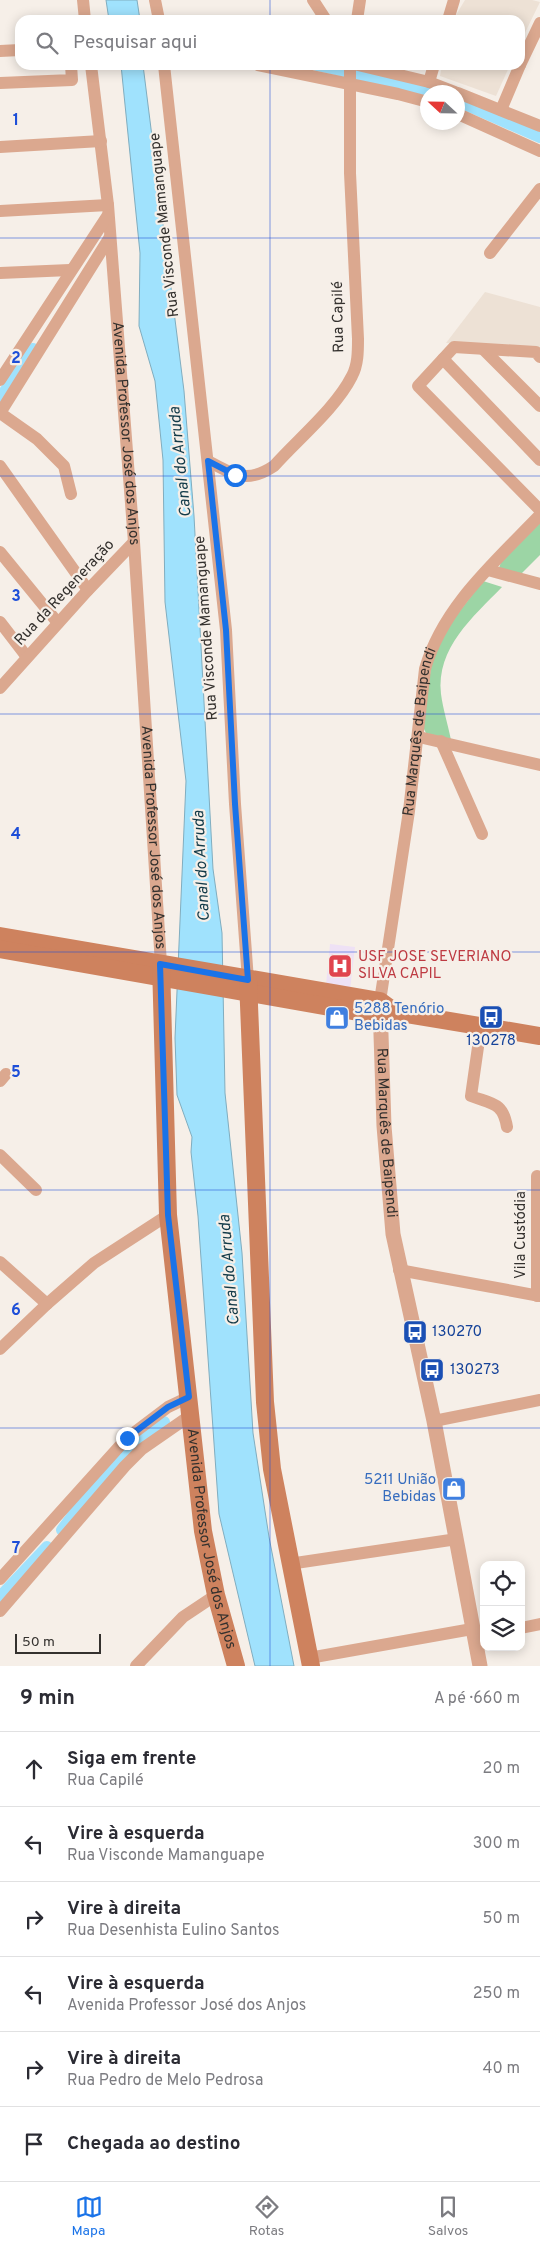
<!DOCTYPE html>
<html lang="pt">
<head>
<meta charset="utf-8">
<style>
  :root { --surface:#fff; --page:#f7f7f7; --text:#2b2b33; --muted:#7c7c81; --line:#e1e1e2; --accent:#1a73e8 }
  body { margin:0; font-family:Overpass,sans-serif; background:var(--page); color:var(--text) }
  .controls { position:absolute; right:15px; bottom:15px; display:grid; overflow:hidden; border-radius:10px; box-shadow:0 2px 12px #0003 }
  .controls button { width:45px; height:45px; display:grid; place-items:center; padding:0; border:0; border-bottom:1px solid var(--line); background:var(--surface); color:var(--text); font:25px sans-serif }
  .compass { position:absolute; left:420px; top:85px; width:45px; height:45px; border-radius:50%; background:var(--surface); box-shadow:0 2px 12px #0003; rotate:292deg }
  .scale { position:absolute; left:15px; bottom:12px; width:86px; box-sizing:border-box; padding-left:5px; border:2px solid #34312e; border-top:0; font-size:14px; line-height:18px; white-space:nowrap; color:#34312e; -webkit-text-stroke:4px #f6efe8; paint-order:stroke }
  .stop { position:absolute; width:15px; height:15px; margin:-11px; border:4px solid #1a73e8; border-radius:50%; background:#fff }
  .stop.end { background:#1a73e8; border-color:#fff; box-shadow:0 1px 5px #0008 }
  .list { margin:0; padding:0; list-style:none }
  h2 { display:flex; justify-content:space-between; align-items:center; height:65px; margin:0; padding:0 20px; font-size:21px }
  h2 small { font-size:16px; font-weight:400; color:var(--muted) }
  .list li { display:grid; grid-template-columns:32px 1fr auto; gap:15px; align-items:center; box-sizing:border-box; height:75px; padding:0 20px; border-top:1px solid var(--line) }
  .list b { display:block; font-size:19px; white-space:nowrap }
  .list p { margin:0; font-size:16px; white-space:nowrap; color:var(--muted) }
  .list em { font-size:16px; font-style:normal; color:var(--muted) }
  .icon { flex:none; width:28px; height:28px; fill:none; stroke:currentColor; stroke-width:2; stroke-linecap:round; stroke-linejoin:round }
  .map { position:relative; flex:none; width:540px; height:1666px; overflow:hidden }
  .search { position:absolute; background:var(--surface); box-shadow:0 2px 12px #0003; left:15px; right:15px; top:15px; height:55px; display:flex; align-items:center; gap:12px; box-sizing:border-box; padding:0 18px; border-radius:15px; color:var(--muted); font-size:19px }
  .sheet { height:515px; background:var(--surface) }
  nav { display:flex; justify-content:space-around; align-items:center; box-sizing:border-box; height:70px; border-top:1px solid var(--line); background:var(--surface); font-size:14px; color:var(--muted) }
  nav a { display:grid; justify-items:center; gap:2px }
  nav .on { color:var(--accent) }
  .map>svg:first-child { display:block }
  .built { fill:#ede1d5 }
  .medical { fill:#eee1f5 }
  .green { fill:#9cd5a5 }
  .water { fill:#a0e2fd; stroke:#80adbf }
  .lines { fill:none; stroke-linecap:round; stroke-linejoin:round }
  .canal { stroke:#a0e2fd; stroke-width:12 }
  .minor { stroke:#dba88f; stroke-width:12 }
  .tertiary { stroke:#dba88f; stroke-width:15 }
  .secondary { stroke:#ce825e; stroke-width:18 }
  .route { stroke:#1a73e8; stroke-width:6 }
  .grid { fill:none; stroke:#1d4ed8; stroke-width:1; stroke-opacity:0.55 }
  .labels { text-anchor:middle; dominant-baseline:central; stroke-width:4.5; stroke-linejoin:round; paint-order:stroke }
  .street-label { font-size:15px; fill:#34312e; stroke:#f6efe8 }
  .health-label { font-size:15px; fill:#be3a42; stroke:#f6efe8; text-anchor:start }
  .shop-label { font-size:15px; fill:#366cbe; stroke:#f6efe8; text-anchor:start }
  .transit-label { font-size:15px; fill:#164399; stroke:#f6efe8; text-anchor:start }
  .water-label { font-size:16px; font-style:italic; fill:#133b49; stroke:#f6efe8 }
  .grid-label { font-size:16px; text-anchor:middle; font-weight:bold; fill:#1d4ed8; stroke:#f6efe8; stroke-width:4.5; stroke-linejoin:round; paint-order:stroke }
</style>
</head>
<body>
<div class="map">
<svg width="540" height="1666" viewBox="0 0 540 1666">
  <rect width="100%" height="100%" fill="#f6efe8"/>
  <g class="built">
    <polygon points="465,0 532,0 540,2 520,43 520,20 453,20"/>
    <polygon points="442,65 510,65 496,96 440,76"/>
    <polygon points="485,292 540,307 540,349 446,343"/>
  </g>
  <polygon class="medical" points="330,944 355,947 350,990 326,985"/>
  <g class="green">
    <polygon points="540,523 540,555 520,575 499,568 501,562"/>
    <path d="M483,581L502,587C473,617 436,648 441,694C443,709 448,725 451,740L426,733L422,725L435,643Z"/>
  </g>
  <g class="water">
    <polygon points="106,0 137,0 140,20 109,20"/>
    <polygon points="121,65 143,65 184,391 194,516 213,869 222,933 225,1093 242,1253 253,1433 269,1537 294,1666 255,1666 219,1514 198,1216 191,1152 192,1137 177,1095 175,1038 186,781 165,602 163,460 155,381 139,326 140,253"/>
  </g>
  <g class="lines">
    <g class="canal">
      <polyline points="317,65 437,92"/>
      <polyline points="458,101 540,137"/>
      <polyline points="0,399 33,349"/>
      <polyline points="62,1530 90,1493 104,1480 139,1437 164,1422"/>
      <polyline points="0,1597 47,1547"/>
    </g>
    <g class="minor">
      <polyline points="83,0 85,20"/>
      <polyline points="155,0 159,20"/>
      <polyline points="313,0 326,20"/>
      <polyline points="357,20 360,0"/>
      <polyline points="448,20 454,0"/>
      <polyline points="0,51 20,50"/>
      <path id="s1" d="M91,65L108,205L134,542L161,964"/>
      <polyline points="164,65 226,630 235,804 248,980"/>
      <polyline points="258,65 398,94 428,102"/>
      <polyline points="358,65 429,82 455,92"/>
      <polyline points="520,65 540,23"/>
      <polyline points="429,82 434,65"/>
      <polyline points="0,83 72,80 71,65"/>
      <polyline points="458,93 540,126"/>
      <polyline points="501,110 520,65"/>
      <polyline points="458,114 540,151"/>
      <polyline points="0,147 101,141"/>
      <polyline points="0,211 108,205"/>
      <polyline points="490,253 540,189"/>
      <polyline points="0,273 70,270"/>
      <polyline points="483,349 540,406"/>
      <polyline points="540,357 536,352 454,347 418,386 540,510"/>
      <polyline points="443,359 540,460"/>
      <polyline points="0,380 108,215"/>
      <polyline points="0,413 110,237"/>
      <polyline points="0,413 37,439 64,466 71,494"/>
      <path d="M208,461C234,475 247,484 274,466C298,439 336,408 352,376C358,365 358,351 358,339L350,173V65"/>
      <polyline points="0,466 88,590"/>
      <polyline points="0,552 58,623"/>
      <polyline points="488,570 540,584"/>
      <polyline points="0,622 27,657"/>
      <polyline points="0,688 88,590 134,542"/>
      <polyline points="419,737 540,765"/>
      <polyline points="441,741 482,834"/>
      <path id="s2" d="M380,1001L409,811L425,669C443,606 496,561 540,515"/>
      <path d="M481,1026L471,1096C492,1104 503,1102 507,1127"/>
      <polyline points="0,1081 6,1074"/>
      <polyline points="0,1155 36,1190"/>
      <polyline points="0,1262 47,1304"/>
      <polyline points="399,1270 540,1296"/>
      <polyline points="537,1296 537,1176"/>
      <polyline points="0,1349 47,1304 94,1263 168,1215"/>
      <polyline points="434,1421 540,1400"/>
      <polyline points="289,1564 457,1539"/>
      <polyline points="0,1579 127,1438 168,1407 189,1397"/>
      <polyline points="0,1611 125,1466 142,1449 191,1415"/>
      <polyline points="521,1628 540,1624"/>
      <polyline points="309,1658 472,1629"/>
      <polyline points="136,1666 183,1617 216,1595"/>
    </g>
    <path class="tertiary" id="s3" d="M380,1004L384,1126L393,1234L434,1421L480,1666"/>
    <g class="secondary">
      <polyline points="0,936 380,1001 395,1012"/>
      <polyline points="0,949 381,1016 395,1012 540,1036"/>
      <path id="s4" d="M161,964L168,1215L203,1531L216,1595L236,1666"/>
      <polyline points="248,980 265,1402 272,1469 311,1666"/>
    </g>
  </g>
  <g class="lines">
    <polyline class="route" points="127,1438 168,1407 189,1397 168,1215 160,964 248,980 235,804 226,630 208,461 235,475"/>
  </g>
  <path class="grid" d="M270,0V20M270,65V1666M0,238H540M0,476H540M0,714H540M0,952H540M0,1190H540M0,1428H540"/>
  <defs>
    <symbol id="hospital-square" viewBox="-11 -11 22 22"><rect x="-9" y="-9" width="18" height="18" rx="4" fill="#e0444e" stroke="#f6efe8"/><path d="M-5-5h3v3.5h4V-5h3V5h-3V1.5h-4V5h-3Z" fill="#fff"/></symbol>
    <symbol id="bus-square" viewBox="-11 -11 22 22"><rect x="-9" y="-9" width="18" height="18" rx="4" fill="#1a4fb4" stroke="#f6efe8"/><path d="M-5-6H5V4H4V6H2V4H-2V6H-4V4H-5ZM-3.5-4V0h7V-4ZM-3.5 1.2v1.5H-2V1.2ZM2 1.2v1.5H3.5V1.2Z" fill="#fff"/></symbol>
    <symbol id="shop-square" viewBox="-11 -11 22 22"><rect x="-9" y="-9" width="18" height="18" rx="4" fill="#3f7fe0" stroke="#f6efe8"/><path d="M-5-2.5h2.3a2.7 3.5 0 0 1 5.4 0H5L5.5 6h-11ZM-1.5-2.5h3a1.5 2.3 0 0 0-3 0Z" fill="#fff"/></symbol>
  </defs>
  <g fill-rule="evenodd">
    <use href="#hospital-square" x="326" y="952" width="28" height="28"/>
    <use href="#bus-square" x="477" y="1003" width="28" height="28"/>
    <use href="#shop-square" x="323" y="1004" width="28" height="28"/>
    <use href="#bus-square" x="401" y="1318" width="28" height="28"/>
    <use href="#bus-square" x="418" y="1356" width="28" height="28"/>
    <use href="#shop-square" x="440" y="1475" width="28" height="28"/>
  </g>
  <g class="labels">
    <g class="street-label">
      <text transform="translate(165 225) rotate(-96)">Rua Visconde Mamanguape</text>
      <text transform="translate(339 317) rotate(-91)">Rua Capilé</text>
      <text stroke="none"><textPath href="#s1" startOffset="370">Avenida Professor José dos Anjos</textPath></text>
      <text transform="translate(65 593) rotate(-47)">Rua da Regeneração</text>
      <text transform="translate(207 628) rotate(-94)">Rua Visconde Mamanguape</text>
      <text stroke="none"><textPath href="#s2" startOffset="272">Rua Marquês de Baipendi</textPath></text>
      <text stroke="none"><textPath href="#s1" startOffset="775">Avenida Professor José dos Anjos</textPath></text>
      <text stroke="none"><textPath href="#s3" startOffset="129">Rua Marquês de Baipendi</textPath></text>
      <text transform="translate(521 1235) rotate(-90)">Vila Custódia</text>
      <text stroke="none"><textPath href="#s4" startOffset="578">Avenida Professor José dos Anjos</textPath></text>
    </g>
    <g class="health-label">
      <text x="358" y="957">USF JOSE SEVERIANO<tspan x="358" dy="17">SILVA CAPIL</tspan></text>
    </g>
    <g class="shop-label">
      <text x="354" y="1009">5288 Tenório<tspan x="354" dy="17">Bebidas</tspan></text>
      <text x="436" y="1480" text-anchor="end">5211 União<tspan x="436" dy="17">Bebidas</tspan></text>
    </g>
    <g class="transit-label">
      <text x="491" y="1041" text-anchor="middle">130278</text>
      <text x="432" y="1332">130270</text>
      <text x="450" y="1370">130273</text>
    </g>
    <g class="water-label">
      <text transform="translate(181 462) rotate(-96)">Canal do Arruda</text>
      <text transform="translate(202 866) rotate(-93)">Canal do Arruda</text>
      <text transform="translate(230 1270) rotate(-95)">Canal do Arruda</text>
    </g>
  </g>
  <g class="grid-label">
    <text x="16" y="125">1</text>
    <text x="16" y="363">2</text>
    <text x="16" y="601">3</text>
    <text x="16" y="839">4</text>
    <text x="16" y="1077">5</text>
    <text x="16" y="1315">6</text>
    <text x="16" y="1553">7</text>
  </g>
</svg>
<div class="controls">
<button><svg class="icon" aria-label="locate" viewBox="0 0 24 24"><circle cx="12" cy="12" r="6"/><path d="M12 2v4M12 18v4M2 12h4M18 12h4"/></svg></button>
<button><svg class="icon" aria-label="layers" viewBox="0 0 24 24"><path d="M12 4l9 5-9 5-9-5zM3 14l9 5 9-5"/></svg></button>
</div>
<svg class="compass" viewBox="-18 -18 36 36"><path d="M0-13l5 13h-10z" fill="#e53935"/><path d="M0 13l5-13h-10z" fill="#7c7c81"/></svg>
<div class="scale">50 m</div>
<div class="stop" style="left:235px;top:475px"></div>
<div class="stop end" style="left:127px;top:1438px"></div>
<div class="search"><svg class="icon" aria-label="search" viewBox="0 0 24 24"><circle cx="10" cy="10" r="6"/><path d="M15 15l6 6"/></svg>Pesquisar aqui</div>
</div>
<section class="sheet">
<h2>9 min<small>A pé · 660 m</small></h2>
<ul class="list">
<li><svg class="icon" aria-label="ahead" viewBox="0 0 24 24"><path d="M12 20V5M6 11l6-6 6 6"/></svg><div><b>Siga em frente</b><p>Rua Capilé</p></div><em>20 m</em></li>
<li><svg class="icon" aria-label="left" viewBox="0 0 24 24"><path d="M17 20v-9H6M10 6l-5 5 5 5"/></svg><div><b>Vire à esquerda</b><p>Rua Visconde Mamanguape</p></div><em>300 m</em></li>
<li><svg class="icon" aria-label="right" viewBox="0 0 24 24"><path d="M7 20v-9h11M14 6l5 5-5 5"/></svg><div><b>Vire à direita</b><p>Rua Desenhista Eulino Santos</p></div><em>50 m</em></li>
<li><svg class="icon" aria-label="left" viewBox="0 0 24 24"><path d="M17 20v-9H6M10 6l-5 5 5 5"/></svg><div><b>Vire à esquerda</b><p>Avenida Professor José dos Anjos</p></div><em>250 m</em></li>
<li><svg class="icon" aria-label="right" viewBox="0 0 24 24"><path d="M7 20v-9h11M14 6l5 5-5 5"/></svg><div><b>Vire à direita</b><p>Rua Pedro de Melo Pedrosa</p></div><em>40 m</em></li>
<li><svg class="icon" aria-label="arrive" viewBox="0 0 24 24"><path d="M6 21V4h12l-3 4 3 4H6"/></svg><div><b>Chegada ao destino</b></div></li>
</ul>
</section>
<nav>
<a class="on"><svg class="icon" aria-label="map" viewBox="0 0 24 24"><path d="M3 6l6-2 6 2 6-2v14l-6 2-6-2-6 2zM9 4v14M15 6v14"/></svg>Mapa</a>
<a><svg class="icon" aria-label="directions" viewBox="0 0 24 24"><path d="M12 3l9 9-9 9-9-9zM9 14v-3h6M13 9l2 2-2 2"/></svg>Rotas</a>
<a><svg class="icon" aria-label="saved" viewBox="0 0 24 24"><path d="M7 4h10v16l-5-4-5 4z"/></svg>Salvos</a>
</nav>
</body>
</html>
